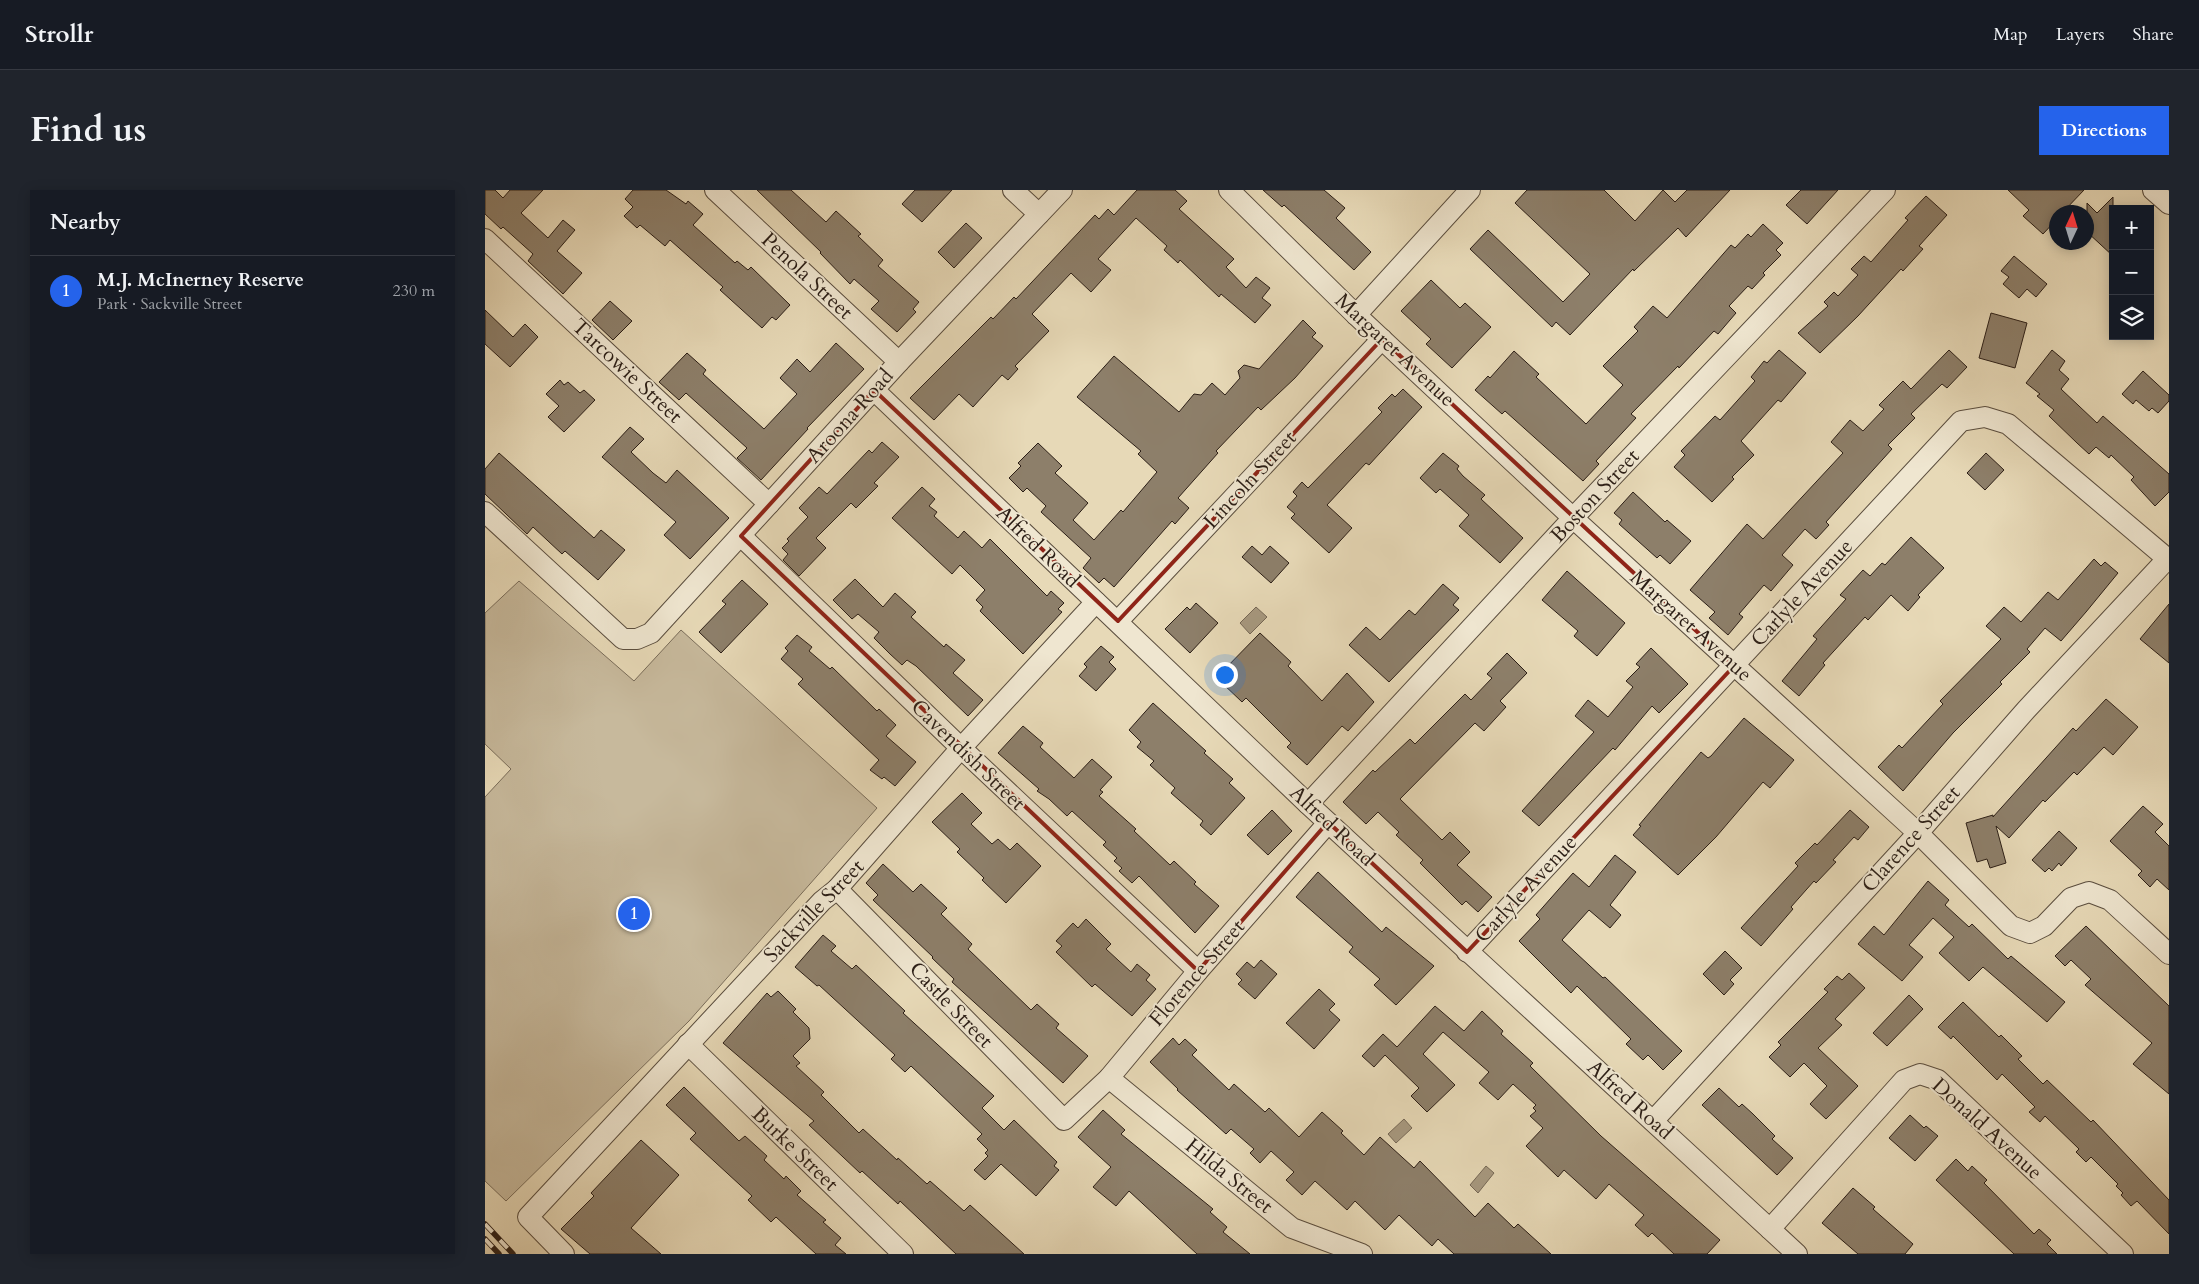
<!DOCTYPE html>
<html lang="en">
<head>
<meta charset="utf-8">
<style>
  :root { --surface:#171b24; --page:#20242c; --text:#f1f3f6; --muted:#9ea1a6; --line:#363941; --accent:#2563eb }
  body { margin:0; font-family:Cardo,serif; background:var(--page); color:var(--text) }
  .controls { position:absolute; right:15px; top:15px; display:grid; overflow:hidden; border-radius:0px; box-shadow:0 2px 12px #0003 }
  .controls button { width:45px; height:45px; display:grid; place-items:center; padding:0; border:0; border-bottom:1px solid var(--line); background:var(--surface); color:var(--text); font:25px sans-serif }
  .compass { position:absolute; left:1564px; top:15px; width:45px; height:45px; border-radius:50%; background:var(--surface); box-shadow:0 2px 12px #0003; rotate:4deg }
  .you { position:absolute; left:739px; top:484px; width:18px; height:18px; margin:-12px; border:4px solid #fff; border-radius:50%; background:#1a73e8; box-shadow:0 0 0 8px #1a73e833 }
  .badge { display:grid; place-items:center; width:32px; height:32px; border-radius:50%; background:var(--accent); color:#fff; font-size:16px; font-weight:700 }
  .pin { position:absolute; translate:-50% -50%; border:2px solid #fff; box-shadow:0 1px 5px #0006 }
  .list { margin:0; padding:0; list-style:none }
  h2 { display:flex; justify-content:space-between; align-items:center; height:65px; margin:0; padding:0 20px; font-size:21px }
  h2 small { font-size:16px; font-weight:400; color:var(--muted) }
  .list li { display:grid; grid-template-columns:32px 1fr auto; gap:15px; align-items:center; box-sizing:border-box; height:70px; padding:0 20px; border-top:1px solid var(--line) }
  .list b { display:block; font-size:19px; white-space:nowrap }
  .list p { margin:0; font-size:16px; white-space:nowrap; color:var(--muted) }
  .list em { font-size:16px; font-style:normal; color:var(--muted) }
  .icon { flex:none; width:28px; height:28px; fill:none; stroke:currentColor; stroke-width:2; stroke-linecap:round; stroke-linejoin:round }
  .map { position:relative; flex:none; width:1684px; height:1064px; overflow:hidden; border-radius:0px }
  header { display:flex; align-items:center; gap:30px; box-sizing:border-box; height:70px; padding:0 25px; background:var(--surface); border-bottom:1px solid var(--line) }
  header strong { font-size:24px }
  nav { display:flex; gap:28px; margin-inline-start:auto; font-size:18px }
  .intro { display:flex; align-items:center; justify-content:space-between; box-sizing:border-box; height:120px; padding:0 30px }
  h1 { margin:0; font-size:35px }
  .button { padding:12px 22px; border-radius:0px; background:var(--accent); color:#fff; font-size:18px; font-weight:700 }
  main { display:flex; gap:30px; padding:0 30px }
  aside { flex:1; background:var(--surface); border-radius:0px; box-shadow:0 2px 12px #0003 }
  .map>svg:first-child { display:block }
  .green { fill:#c7b99c; stroke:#796c59 }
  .water { fill:#a79980; stroke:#756856 }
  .building { fill:#8d7f6a; stroke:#2b1e16 }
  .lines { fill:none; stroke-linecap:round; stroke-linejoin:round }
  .street-casing { stroke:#5a4d3e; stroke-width:22 }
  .street { stroke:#efe6d0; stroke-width:20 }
  .rail-casing { stroke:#2b1e16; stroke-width:5.5 }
  .rail { stroke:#efe6d0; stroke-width:4; stroke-dasharray:11; stroke-linecap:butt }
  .marked { fill:none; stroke:#8f2418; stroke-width:4; stroke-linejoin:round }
  .labels { text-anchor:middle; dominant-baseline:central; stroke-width:4; stroke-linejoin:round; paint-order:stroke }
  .street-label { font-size:21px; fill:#2b1e16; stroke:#efe6d0 }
</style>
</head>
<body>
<header>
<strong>Strollr</strong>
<nav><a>Map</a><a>Layers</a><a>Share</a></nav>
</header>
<div class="intro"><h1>Find us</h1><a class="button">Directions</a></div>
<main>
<aside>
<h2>Nearby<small></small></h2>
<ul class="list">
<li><span class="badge">1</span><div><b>M.J. McInerney Reserve</b><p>Park · Sackville Street</p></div><em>230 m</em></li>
</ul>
</aside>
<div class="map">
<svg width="1684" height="1064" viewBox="0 0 1684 1064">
  <rect width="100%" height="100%" fill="#e7d9b7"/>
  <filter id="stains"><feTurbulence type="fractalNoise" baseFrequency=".004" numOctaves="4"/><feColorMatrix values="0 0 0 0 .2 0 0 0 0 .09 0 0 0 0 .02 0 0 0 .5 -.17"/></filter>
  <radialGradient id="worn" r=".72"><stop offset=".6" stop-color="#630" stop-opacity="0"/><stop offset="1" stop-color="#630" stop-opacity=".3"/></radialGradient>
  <polygon class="green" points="34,391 149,491 196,440 392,618 204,831 21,1011 0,991 0,607 26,579 0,554 0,423"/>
  <g class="water">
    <polygon points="771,417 782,427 765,444 755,433"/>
    <polygon points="919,929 927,938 911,953 903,944"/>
    <polygon points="1001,976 1009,983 993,1003 985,995"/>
  </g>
  <g class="building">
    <polygon points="0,0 10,0 18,8 25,0 58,0 36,23 63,48 78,30 90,40 72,61 97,83 78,104 43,71 48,64 18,37 16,39 0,24"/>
    <polygon points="148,0 181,0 201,14 203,11 218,24 208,35 250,73 252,71 263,80 266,77 305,115 291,130 287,127 277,138 235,100 238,97 185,50 180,56 155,35 152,38 139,26 148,17 140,9"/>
    <polygon points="272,0 306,0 341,32 351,21 376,44 373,46 398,70 393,76 434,112 428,119 431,122 412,142 386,119 394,111 369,89 365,94 335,63 336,62"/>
    <polygon points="430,0 467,0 437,32 417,14"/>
    <polygon points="652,0 690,0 702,11 694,19 749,69 741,77 761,98 771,87 785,98 777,108 786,115 770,133 736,104 734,107 695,70 693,73 679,60 682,56 651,28 613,69 626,80 606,102 586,83 547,124 564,141 530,176 533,179 523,190 517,185 488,217 474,204 449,230 425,208 506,127 508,129 529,107 531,109 610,25 614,29 623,19 629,25"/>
    <polygon points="778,0 839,0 860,18 851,28 886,62 869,80 799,15 797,17"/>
    <polygon points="1042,0 1119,0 1150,31 1178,0 1190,12 1202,0 1245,0 1201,47 1193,38 1149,81 1148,79 1085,145 1071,132 1067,137 985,59 1003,40 1078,112 1105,84 1030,13"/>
    <polygon points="1316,0 1353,0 1322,34 1301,15"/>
    <polygon points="1523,0 1599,0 1578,22 1572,22 1572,29 1558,44 1538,26 1544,20"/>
    <polygon points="1441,6 1462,25 1434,56 1438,59 1418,81 1416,79 1373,126 1335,163 1313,143 1343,116 1339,112 1349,102 1353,106 1373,85 1366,79 1379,66 1386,72 1423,30 1420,28"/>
    <polygon points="1628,7 1628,66 1602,42 1602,13 1612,23"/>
    <polygon points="481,33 497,48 469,78 453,62"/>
    <polygon points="1278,34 1298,53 1291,60 1296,65 1278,83 1280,85 1267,99 1263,96 1244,116 1251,123 1233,144 1229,141 1194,178 1193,176 1146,224 1151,228 1111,271 1114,274 1098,291 1020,221 1017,224 990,200 1003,186 1005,188 1029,161 1054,184 1051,187 1101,234 1138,195 1118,176 1153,141 1149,137 1168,116 1182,128 1246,55 1250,58 1263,44 1266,47"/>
    <polygon points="1529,66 1562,94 1551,107 1542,99 1534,108 1518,94 1524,87 1516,81"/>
    <polygon points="946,90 975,118 980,113 1006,137 967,178 941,154 946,149 916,121"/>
    <polygon points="125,111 147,131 128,150 107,130"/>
    <polygon points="0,120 28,147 40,134 53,147 25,177 0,154"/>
    <polygon points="1506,123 1542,133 1530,178 1494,168"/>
    <polygon points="818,130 831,143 827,147 838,156 810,188 776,220 773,217 731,261 733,263 693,308 704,318 690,334 687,331 629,397 619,388 614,393 598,378 606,368 556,322 561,316 542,298 538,302 524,288 536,276 533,273 553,253 577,276 570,283 603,313 588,330 609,350 636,320 638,322 672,282 653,264 656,261 592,207 629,166 694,222 709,204 716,205 727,193 740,205 755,188 753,181 759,175 774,179"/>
    <polygon points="351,153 379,179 322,238 323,239 276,290 252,268 262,258 201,203 194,210 174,192 202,163 221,180 218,184 279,239 312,204 295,188 312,169 325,182"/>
    <polygon points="1294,160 1321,183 1296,212 1293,210 1256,251 1269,265 1247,287 1249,289 1227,312 1189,277 1200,265 1196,261 1230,226 1235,230 1270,191 1266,187 1279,171 1282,173"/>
    <polygon points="1464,160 1482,177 1462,198 1457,194 1426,224 1430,228 1403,255 1407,259 1341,332 1344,335 1331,349 1320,339 1297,365 1308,375 1286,401 1279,395 1254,424 1258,427 1243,445 1224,428 1230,422 1205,400 1262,334 1278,349 1358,263 1346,252 1365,230 1378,241 1399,219 1394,215 1418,191 1426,199"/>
    <polygon points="1567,160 1580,171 1574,180 1584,189 1576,199 1612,233 1618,226 1684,284 1684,302 1670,316 1646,290 1649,287 1626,265 1624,268 1611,257 1604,264 1592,253 1564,226 1569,220 1552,206 1555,204 1541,193"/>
    <polygon points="1658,181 1684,205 1684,211 1673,223 1667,218 1664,221 1651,210 1648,214 1637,204"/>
    <polygon points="75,190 79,195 83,192 95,203 99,200 110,210 79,242 63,227 74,216 61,204"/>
    <polygon points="918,199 937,217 884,275 881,273 842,315 867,338 844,363 806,328 810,324 802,317 812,306 808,302 817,292 823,298 897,222 893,218 907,204 910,207"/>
    <polygon points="145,237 159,249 146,262 168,283 181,293 192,280 244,328 205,369 179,345 191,332 117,267"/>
    <polygon points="397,252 414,267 389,293 393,296 371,318 366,313 331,348 341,358 314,386 298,370 303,364 297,358 304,351 302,349 323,327 314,318 334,297 342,304 384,260 387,263"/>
    <polygon points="14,263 109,348 116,340 140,360 113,390 80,361 77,364 48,337 42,344 0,304 0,279"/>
    <polygon points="958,263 974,276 972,279 978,286 1000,305 996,309 1038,348 1015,373 974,336 984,325 955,299 951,303 935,288"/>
    <polygon points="1501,263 1519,280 1500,300 1482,283"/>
    <polygon points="437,297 450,309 444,316 452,322 449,326 473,348 479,341 497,358 505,349 562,406 566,401 579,413 573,419 577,422 538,464 495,421 498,417 491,410 500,400 475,375 467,384 407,328"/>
    <polygon points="1148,302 1180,332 1182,330 1206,351 1185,374 1175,365 1172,368 1134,334 1137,330 1129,323"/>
    <polygon points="1426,347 1459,378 1433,405 1435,407 1423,421 1406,405 1383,430 1380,427 1338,473 1340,475 1314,506 1297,491 1332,449 1328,446 1361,409 1355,405 1378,380 1385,386 1397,373 1400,375"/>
    <polygon points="767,356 777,365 785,356 804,373 786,393 757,367"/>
    <polygon points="1609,369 1616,376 1620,372 1633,383 1601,422 1576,451 1560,438 1542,459 1545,462 1515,492 1517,494 1468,543 1418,601 1393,577 1414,555 1417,558 1458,514 1455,511 1516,449 1501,436 1519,417 1536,432 1563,402 1573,410"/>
    <polygon points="1082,381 1140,433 1112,466 1089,446 1093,441 1057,410"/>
    <polygon points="370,389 398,417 410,403 431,422 426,427 459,457 461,454 480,470 468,483 498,510 483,526 431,476 422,470 417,475 405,464 389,448 394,442 373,424 367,429 348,410"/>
    <polygon points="257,390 283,414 236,463 214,442 241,414 237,411"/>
    <polygon points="958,394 974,408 968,415 974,420 904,492 864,455 881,437 895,450 924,420 930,425"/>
    <polygon points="711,413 733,433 705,463 680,439 702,417 705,420"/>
    <polygon points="1684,414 1684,473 1655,449"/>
    <polygon points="775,443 806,472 803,476 837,511 862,483 889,512 863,541 857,536 822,575 802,557 806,553 761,508 757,512 736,492 735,484"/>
    <polygon points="312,445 327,457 324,461 345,479 347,477 392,521 394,519 411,535 401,546 431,572 410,596 399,587 397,589 385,580 394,570 313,494 318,489 296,469 303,461 300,458"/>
    <polygon points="616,456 629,467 624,472 631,479 611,501 594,486 602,477 599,474"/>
    <polygon points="1166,458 1203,494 1174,523 1167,516 1130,560 1128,558 1054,636 1037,621 1109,542 1090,526 1103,510 1123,527 1148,497 1141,491 1155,477 1151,474"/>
    <polygon points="1022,463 1042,483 1015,511 1021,517 999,541 990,533 915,609 957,650 965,642 985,662 972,675 1007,707 993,722 981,711 977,715 935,673 938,670 911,645 914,642 893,622 881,634 858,612 888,580 890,582 925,549 930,554 980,504 986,510 1007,488 1002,484"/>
    <polygon points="1621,509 1653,537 1628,565 1619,557 1592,585 1589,582 1560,612 1558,610 1524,648 1511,636 1521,673 1505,678 1502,669 1492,672 1481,633 1508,625 1508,627 1588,538 1591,541"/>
    <polygon points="668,513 721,561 719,563 748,589 744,593 760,608 726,645 715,635 718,631 686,603 690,598 665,575 669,571 652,557 656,552 644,540"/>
    <polygon points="1259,528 1309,570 1285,598 1278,592 1231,647 1193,685 1148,645 1156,636 1154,635 1216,562 1223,568 1226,566"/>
    <polygon points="538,536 558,553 555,557 589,588 607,569 627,587 615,600 618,602 614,606 651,639 649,641 685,675 689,671 711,692 709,694 734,716 710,743 654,686 647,693 634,681 637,678 629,671 632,668 618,655 621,652 587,621 582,626 564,609 552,601 554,599 513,563"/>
    <polygon points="477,603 497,623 486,634 507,654 513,649 525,660 532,653 556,676 521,713 497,690 499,688 472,662 475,659 447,632"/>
    <polygon points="1658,616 1678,634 1670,642 1684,656 1684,700 1672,689 1665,697 1653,685 1657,681 1625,651"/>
    <polygon points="787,620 807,641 783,665 762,645"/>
    <polygon points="1365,620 1384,637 1373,650 1369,647 1348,670 1351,672 1331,693 1329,691 1306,717 1308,719 1276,756 1256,738 1313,676 1310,673 1330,653 1332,655"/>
    <polygon points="1574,641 1592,658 1576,676 1574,673 1567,681 1564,678 1560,682 1547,670"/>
    <polygon points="1130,665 1151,682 1125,715 1136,725 1125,738 1104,720 1077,750 1118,788 1120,787 1197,861 1178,880 1163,865 1158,870 1141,854 1146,849 1092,796 1086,803 1034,751 1055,729 1051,725 1088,683 1104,697"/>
    <polygon points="398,674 428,702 436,694 462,718 456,724 487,754 483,759 546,820 552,814 574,834 571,838 603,866 578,893 467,792 469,789 447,768 448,767 388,710 393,705 381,693"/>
    <polygon points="833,682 897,742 901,737 949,776 911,815 889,795 895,789 864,762 868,757 811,707"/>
    <polygon points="1443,691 1464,710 1460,715 1484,737 1487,734 1523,769 1526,766 1580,812 1562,832 1498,777 1484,791 1454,763 1469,747 1448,728 1424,755 1438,767 1417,791 1373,754 1389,736 1399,745"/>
    <polygon points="601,729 626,754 621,759 646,782 652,774 665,785 661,790 671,799 647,826 610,794 607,797 571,762 577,756 571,751 588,733 593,738"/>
    <polygon points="1601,736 1684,816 1684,904 1648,874 1667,853 1600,795 1606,789 1586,770 1580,776 1570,766"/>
    <polygon points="338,745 351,756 346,761 367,779 371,775 420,821 418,823 509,906 497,918 519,940 529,930 572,972 569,976 574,980 551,1006 516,974 500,990 489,980 503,966 500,963 503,960 492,949 497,944 426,876 420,882 406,869 410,865 334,795 332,796 310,777"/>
    <polygon points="1240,761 1257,778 1245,790 1249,794 1239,805 1218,784"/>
    <polygon points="776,770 792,784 770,809 753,794 757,790 751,784 762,772 769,778"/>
    <polygon points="1364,783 1380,798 1350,829 1357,835 1333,858 1373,896 1341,929 1325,914 1342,896 1319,873 1305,887 1284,867 1296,855 1293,852 1343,802 1339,799 1352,786 1357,790"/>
    <polygon points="834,799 850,814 844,820 855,830 829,859 801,833"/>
    <polygon points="293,801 311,819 308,822 324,838 325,849 308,866 315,873 311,876 339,902 336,905 374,943 378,939 412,970 413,968 442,994 445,991 479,1021 485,1015 539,1064 471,1064 415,1011 413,1014 377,981 375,983 324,935 329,931 238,853 282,803 286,807"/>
    <polygon points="1424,805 1438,819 1402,856 1388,843"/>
    <polygon points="1478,812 1514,847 1516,845 1537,866 1533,869 1558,894 1562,890 1606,932 1608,930 1684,1010 1684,1044 1652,1011 1646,1016 1636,1005 1638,1003 1631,996 1633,994 1606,967 1601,972 1591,962 1594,959 1560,926 1555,932 1544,922 1550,917 1517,884 1512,890 1468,846 1466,849 1453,837"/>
    <polygon points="950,816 979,841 997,821 1018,841 1016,844 1048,873 1045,876 1116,946 1235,1050 1222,1064 1189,1064 1167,1043 1163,1047 1150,1035 1159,1025 1124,994 1111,1009 1079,980 1073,987 1041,956 1058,938 1045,926 1051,921 1048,918 1051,915 1028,894 1013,910 994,893 1004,882 958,842 938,864 970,895 942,922 926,906 934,898 900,865 889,877 877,866 898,844 912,857"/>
    <polygon points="688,848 694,855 700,849 712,860 707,865 744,900 749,894 780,922 784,918 814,947 837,922 858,941 856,943 879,965 895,947 929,978 935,971 990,1027 1003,1013 1029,1038 1033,1034 1066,1064 969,1064 953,1049 947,1056 914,1025 900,1040 870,1011 862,1020 830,991 817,1005 801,990 809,982 786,961 775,973 765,963 769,959 746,939 741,944 692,900 693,899 665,872"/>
    <polygon points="199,897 254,951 260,946 282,966 279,970 299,989 301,986 316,1001 312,1005 341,1030 338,1032 356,1048 350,1055 361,1064 331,1064 291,1027 286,1032 263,1010 267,1006 205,949 211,943 181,915"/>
    <polygon points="1234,898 1254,917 1257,914 1268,924 1290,946 1287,949 1308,968 1292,985 1217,915"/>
    <polygon points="618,920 640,940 636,944 728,1019 725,1022 742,1037 738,1042 765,1064 712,1064 644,1001 631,1016 608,997 626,977 593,947"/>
    <polygon points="1425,925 1439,938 1441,936 1453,946 1430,971 1404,948"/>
    <polygon points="156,950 194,985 146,1038 176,1064 105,1064 76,1039 109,1006 106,1003"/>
    <polygon points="1471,969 1483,981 1487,976 1502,990 1499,993 1549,1044 1554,1039 1566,1050 1562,1054 1572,1064 1529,1064 1451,990"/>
    <polygon points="1368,998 1390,1017 1388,1019 1428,1054 1420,1064 1373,1064 1337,1033"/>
  </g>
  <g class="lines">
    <defs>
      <g id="street">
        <polyline points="230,0 414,172"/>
        <polyline points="528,0 554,24"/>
        <polyline points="744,0 871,125 1088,328 1433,643 1526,736 1545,743 1559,736 1586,708 1604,702 1625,710 1684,764"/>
        <polyline points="1668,0 1684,14"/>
        <polyline points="0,49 284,314"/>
        <polyline points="871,125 985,0"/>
        <polyline points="389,200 823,614 1312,1064"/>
        <polyline points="0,322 138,449 152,449 166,443 414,172 577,0"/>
        <polyline points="256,346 476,558 713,781"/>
        <polyline points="633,431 897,149"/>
        <polyline points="823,614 1088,328 1400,0"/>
        <polyline points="352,699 579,930 624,888 713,781 843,633"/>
        <polyline points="982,762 1476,231 1500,227 1523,234 1684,370"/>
        <polyline points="203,854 418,1064"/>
        <polyline points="624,888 807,1038 877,1064"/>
        <polyline points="1168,931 1433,643 1541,520 1684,367"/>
        <polyline points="1285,1039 1419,890 1435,884 1453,890 1638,1064"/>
        <polyline points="79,1064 43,1027 337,711 352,699 476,558 611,412"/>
      </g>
    </defs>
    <use href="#street" class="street-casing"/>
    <use href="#street" class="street"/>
    <defs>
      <g id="rail">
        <polyline points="0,1034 28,1064"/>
        <polyline points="0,1049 14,1064"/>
      </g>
    </defs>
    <use href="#rail" class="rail-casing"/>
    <use href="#rail" class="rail"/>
  </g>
  <path class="marked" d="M897,149L1249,476L982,762L843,632L713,781L256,346L389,200L633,431Z"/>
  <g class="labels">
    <g class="street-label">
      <text transform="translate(322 86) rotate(43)">Penola Street</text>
      <text transform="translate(910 160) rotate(43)">Margaret Avenue</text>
      <text transform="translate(142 181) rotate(43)">Tarcowie Street</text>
      <text transform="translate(365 226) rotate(-48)">Aroona Road</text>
      <text transform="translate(765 290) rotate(-47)">Lincoln Street</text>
      <text transform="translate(1110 306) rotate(-47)">Boston Street</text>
      <text transform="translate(553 357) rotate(44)">Alfred Road</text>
      <text transform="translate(1317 403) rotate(-47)">Carlyle Avenue</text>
      <text transform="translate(1206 436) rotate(42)">Margaret Avenue</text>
      <text transform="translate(483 565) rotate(44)">Cavendish Street</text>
      <text transform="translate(847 636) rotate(43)">Alfred Road</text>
      <text transform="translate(1426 649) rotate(-48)">Clarence Street</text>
      <text transform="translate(1041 699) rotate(-47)">Carlyle Avenue</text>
      <text transform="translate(329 721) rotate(-46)">Sackville Street</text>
      <text transform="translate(712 783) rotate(-49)">Florence Street</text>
      <text transform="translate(466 815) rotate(46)">Castle Street</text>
      <text transform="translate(1145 910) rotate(42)">Alfred Road</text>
      <text transform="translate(1502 939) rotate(42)">Donald Avenue</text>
      <text transform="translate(310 959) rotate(44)">Burke Street</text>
      <text transform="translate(744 986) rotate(39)">Hilda Street</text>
    </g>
  </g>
  <rect width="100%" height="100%" filter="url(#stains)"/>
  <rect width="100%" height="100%" fill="url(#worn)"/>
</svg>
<div class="controls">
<button>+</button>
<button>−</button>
<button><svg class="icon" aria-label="layers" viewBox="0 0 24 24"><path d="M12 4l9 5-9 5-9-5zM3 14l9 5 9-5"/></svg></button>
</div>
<svg class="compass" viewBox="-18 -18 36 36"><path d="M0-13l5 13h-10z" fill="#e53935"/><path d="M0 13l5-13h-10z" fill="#9ea1a6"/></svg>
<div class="you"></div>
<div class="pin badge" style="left:149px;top:724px">1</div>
</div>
</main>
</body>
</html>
